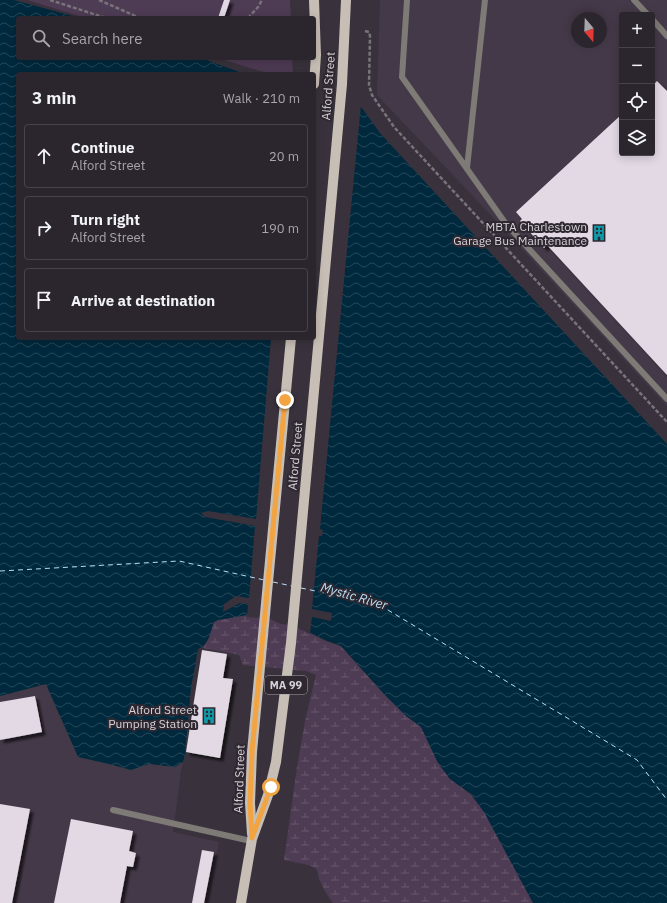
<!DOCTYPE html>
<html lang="en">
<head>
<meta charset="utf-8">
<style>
  :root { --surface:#2b262d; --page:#373239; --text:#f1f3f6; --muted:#a6a5aa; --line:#474349 }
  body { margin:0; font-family:"IBM Plex Sans",sans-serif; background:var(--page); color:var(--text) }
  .controls { position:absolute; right:12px; top:12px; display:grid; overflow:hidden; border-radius:4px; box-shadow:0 2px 10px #0003 }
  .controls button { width:36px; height:36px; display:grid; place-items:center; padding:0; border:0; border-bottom:1px solid var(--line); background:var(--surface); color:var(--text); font:20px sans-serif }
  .compass { position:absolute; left:571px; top:12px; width:36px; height:36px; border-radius:50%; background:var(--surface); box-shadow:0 2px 10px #0003; rotate:161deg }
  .stop { position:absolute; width:12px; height:12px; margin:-9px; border:3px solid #f3a442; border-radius:50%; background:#fff }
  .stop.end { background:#f3a442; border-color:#fff; box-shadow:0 1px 4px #0008 }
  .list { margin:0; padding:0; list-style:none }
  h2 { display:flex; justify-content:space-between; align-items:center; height:52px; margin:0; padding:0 16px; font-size:17px }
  h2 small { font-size:13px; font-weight:400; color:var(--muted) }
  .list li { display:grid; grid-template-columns:26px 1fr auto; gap:12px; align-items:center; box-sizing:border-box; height:64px; margin:0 8px 8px; padding:0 8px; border:1px solid var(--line); border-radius:4px }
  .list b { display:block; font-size:15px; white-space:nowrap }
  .list p { margin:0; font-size:13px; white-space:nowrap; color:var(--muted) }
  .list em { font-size:13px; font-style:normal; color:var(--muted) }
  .icon { flex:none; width:22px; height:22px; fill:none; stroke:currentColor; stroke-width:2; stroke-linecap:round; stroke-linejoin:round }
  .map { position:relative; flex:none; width:667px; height:903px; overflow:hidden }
  .search { position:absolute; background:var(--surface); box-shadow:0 2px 10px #0003; left:16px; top:16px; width:300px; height:44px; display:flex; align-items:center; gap:10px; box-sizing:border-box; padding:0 14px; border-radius:4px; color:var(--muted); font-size:15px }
  .panel { position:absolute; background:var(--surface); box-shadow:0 2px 10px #0003; left:16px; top:72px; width:300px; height:268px; border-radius:4px }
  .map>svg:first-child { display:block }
  .built { fill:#443948; fill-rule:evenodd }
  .wetland { fill:url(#wetland-marsh) }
  .green { fill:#4e3b54 }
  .water { fill:url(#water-waves) }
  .pier { fill:#39323c }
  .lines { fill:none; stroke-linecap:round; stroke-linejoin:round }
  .ferry { stroke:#b8dff7; stroke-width:1; stroke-dasharray:5 4; stroke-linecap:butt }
  .building { fill:#e2d9e5; filter:url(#shadow) }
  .path { stroke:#79737c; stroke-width:2.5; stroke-dasharray:4 2; stroke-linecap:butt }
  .lane { stroke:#7e7a75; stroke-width:6 }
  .primary { stroke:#c7beb5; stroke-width:10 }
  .route { stroke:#f3a442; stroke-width:5 }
  .labels { text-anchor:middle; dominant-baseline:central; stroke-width:4; stroke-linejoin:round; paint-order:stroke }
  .shield { fill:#2f2831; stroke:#a49fa6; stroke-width:1 }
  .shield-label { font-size:11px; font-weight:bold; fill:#d6d2d8 }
  .street-label { font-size:12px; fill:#d6d2d8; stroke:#2f2831 }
  .poi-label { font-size:12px; fill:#d6d2d8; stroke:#2f2831; text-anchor:end }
  .water-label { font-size:13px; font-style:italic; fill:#b8dff7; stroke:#2f2831 }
</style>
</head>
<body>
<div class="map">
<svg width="667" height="903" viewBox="0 0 667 903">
  <defs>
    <pattern id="wetland-marsh" width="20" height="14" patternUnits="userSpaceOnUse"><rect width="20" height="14" fill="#4e3b54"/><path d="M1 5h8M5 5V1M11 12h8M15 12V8" fill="none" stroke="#67566c"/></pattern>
    <pattern id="water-waves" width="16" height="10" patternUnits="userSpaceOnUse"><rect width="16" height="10" fill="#00293d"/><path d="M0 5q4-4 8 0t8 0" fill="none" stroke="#244758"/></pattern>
    <filter id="shadow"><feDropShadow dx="3.5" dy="3.5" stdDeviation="1" flood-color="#0009"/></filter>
  </defs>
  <rect width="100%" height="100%" fill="#39323c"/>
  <g class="built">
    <path d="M380,0H667V406L473,196L377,95ZM622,15H652V153H622ZM577,18H601V42H577Z"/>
    <polygon points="46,684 59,715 188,732 185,755 181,771 173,832 219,842 207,903 0,903 0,696"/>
  </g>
  <path class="wetland" d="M247,615L264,616L291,623L325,641L341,646L383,693L399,709L421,727L438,763L450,779L470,794L484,812L533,903H333C327,895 323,888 319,879C318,876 318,872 317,870C313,864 291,862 284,860L297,767L305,721L316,675L306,671L243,665L239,655L203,648L209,638L214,622L218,620Z"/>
  <g class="green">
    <polygon points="27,0 290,0 291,18 86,18"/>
    <polygon points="218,58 292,58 293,74 270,74"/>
  </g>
  <path class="water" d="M0,0H14L80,18H18V58H201L245,74H18V338H314L356,104L362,108L380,133L414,170L667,444V903H533L484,812L471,794L450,779L438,763L421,727L406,716L383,693L341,646L325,640L291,623L264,616L247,615L218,620L214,622C210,632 209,645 198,649L191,688L185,755L183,762L175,767L149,764L131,770L109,764L78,757L46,684L0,696Z"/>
  <polygon class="pier" points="314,92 356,102 361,105 320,529 323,530 322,536 319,536 312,609 332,613 331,621 312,617 310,634 291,625 281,624 270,619 247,617 248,604 240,603 223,612 224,604 236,596 249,598 255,526 205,517 201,513 208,511 256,519 271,338 314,338"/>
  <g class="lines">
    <g class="ferry">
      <polyline points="0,571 179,561 264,580"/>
      <polyline points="273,582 292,586"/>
      <polyline points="301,588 378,604 637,760 667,800"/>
    </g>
  </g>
  <g class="building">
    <polygon points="224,0 230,0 224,18 218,18"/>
    <polygon points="657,81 667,91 667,375 547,245 544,248 520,221 522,219 516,212 622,114 622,153 652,153 652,86"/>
    <polygon points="202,650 227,654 223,678 233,679 220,758 186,752"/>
    <polygon points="35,696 42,732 0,740 0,702"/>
    <polygon points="0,804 30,809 12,903 0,903"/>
    <polygon points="71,819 133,831 129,851 136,853 133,867 127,866 120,903 54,903"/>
    <polygon points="202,850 214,852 204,903 192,903"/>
  </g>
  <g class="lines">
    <g class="path">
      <polyline points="50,0 106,18"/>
      <polyline points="99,0 140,18"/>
      <polyline points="248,18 258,7 262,0"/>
      <polyline points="365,31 369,32 370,36 369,85 372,95 394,127 667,422"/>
    </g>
    <g class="lane">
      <polyline points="407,0 402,77 506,224 667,399"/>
      <polyline points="634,0 648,15"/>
      <polyline points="652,19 667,36"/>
      <polyline points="467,168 485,0"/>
      <polyline points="113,810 251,841"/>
    </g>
    <g class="primary">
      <polyline points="314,84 316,55 314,0"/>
      <polyline points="252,834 250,803 252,752 291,338"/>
      <polyline points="241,903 252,839 268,795 276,762 291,643 342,84 346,0"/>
    </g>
  </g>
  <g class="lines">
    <polyline class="route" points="271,787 252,838 250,803 252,752 285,400"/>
  </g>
  <defs>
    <symbol id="building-bare" viewBox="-9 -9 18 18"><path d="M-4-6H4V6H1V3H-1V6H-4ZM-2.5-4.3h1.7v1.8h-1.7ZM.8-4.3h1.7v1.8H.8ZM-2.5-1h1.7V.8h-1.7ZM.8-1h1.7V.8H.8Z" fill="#0f9aa8" stroke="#2f2831" stroke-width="2.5" paint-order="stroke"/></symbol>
  </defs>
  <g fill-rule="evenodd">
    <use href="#building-bare" x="588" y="222" width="22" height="22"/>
    <use href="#building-bare" x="198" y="705" width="22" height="22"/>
  </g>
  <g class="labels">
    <rect class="shield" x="265" y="676" width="42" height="18" rx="3"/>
    <g class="shield-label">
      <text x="286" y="685">MA 99</text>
    </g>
    <g class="street-label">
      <text transform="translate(328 86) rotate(-86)">Alford Street</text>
      <text transform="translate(295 456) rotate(-85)">Alford Street</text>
      <text transform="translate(239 779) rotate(-88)">Alford Street</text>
    </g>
    <g class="poi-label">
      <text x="587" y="226">MBTA Charlestown<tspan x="587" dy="14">Garage Bus Maintenance</tspan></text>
      <text x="197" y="709">Alford Street<tspan x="197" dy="14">Pumping Station</tspan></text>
    </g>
    <g class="water-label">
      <text transform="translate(354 596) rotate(16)">Mystic River</text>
    </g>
  </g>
</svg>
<div class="controls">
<button>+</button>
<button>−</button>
<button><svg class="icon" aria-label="locate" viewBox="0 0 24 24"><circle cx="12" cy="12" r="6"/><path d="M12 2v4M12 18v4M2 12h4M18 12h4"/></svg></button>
<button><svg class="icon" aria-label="layers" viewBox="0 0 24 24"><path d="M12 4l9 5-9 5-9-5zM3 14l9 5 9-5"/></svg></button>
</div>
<svg class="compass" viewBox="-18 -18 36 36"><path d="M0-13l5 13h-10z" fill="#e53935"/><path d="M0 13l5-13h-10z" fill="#a6a5aa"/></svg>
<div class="stop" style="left:271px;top:787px"></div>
<div class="stop end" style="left:285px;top:400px"></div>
<div class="search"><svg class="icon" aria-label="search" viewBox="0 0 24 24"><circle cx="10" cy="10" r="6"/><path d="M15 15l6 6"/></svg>Search here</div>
<section class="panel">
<h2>3 min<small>Walk · 210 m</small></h2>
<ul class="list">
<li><svg class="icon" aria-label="ahead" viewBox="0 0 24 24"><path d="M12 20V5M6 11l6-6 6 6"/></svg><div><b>Continue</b><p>Alford Street</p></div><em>20 m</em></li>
<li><svg class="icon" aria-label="right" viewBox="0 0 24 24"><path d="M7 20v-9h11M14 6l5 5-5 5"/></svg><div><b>Turn right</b><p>Alford Street</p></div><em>190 m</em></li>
<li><svg class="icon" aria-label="arrive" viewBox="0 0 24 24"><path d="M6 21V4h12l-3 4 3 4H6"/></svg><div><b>Arrive at destination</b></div></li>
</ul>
</section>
</div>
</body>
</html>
